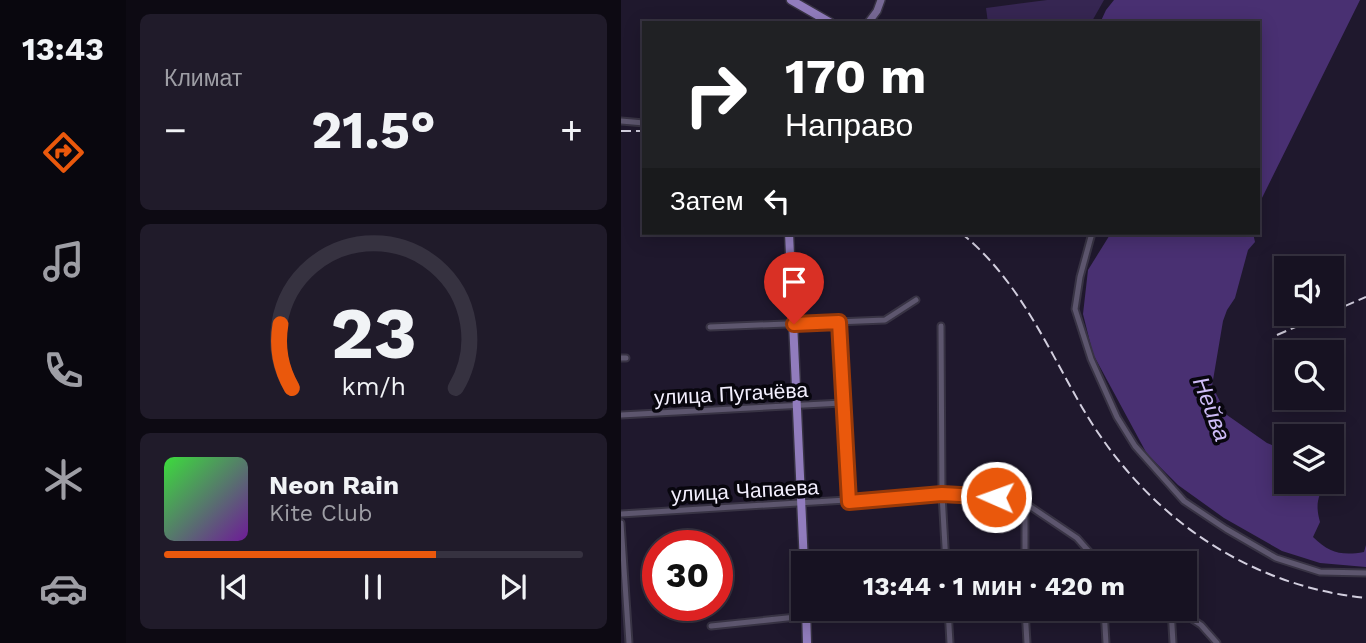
<!DOCTYPE html>
<html lang="ru">
<head>
<meta charset="utf-8">
<style>
  :root { --surface:#171222; --page:#201b2a; --text:#f1f3f6; --muted:#9e9ea5; --line:#363240; --accent:#ea580c }
  body { margin:0; font-family:"Work Sans",sans-serif; background:var(--page); color:var(--text); height:100vh; display:flex; flex-direction:column; font-size:26px; white-space:nowrap }
  * { box-sizing:border-box; margin:0 }
  p { font-size:23px; color:var(--muted) }
  .icon { flex:none; width:38px; height:38px; fill:none; stroke:currentColor; stroke-width:2; stroke-linecap:round; stroke-linejoin:round }
  .map { position:relative; flex:1; overflow:hidden }
  .side { display:flex; flex-direction:column; gap:14px; padding:14px; background:#0d0a13; width:495px }
  .side>* { flex:none }
  .banner { position:absolute; left:21px; top:21px; width:618px; height:214px; border-radius:0px; box-shadow:0 4px 18px #0003,0 0 0 2px var(--line); background:#202124; color:#fff; overflow:hidden }
  .fabs { position:absolute; left:653px; top:256px; display:grid; gap:14px }
  .fabs a { display:grid; place-items:center; width:70px; height:70px; border-radius:0px; background:var(--surface); box-shadow:0 4px 18px #0003,0 0 0 2px var(--line); font-size:35px }
  .speed { position:absolute; left:21px; top:530px; display:flex; gap:14px; font-size:35px; font-weight:700; text-align:center }
  .speed>* { display:grid; place-content:center; width:91px; height:91px; border-radius:50%; background:var(--surface); box-shadow:0 4px 18px #0003,0 0 0 2px var(--line); line-height:1 }
  .speed .limit { border:10px solid #d22; background:#fff; color:#111 }
  .pin { position:absolute; display:grid; place-items:center; width:60px; height:60px; color:#fff; margin:-72px -30px; border-radius:50% 50% 50% 0; rotate:-45deg; box-shadow:0 0 7px #0007 }
  .pin .icon { rotate:45deg }
  .me { position:absolute; width:77px; margin:-38px; rotate:272deg; stroke-linejoin:round; filter:drop-shadow(0 0 5px #0008) }
  .turn { display:flex; align-items:center; gap:24px; height:147px; padding:0 28px; font-size:32px }
  .turn .icon { width:91px; height:91px; stroke-width:2.5 }
  .turn b { display:block; font-size:49px; line-height:60px }
  .then { display:flex; align-items:center; height:66px; padding:0 28px; background:#0003; gap:14px; font-size:26px }
  .big { font-size:52px; font-weight:700; line-height:1.1 }
  .side .card { flex:1; display:flex; flex-direction:column; justify-content:center; gap:10px; min-width:0; padding:0 24px; border-radius:10px; background:var(--page) }
  .side .dial { align-items:center; gap:0 }
  .dial svg { height:182px; overflow:visible; fill:none; stroke:var(--line); stroke-width:7; stroke-linecap:round; text-anchor:middle }
  .dial text { fill:var(--text); stroke:none }
  .song { display:flex; align-items:center; gap:21px }
  .cover { width:84px; height:84px; border-radius:10px; background:linear-gradient(135deg,hsl(120 70% 55%),hsl(280 70% 35%)) }
  .played { height:7px; border-radius:4px; background:linear-gradient(90deg,var(--accent) 65%,var(--line) 65%) }
  .keys { display:flex; justify-content:space-around; direction:ltr }
  .heat { display:flex; justify-content:space-between; align-items:center; font-size:38px; direction:ltr }
  .trip { position:absolute; left:170px; top:551px; width:406px; height:70px; border-radius:0px; background:var(--surface); box-shadow:0 4px 18px #0003,0 0 0 2px var(--line); font-weight:700; line-height:70px; text-align:center }
  main { display:flex; flex:1; min-height:0 }
  .menu { display:flex; flex-direction:column; width:126px; justify-content:space-around; align-items:center; background:#09070e; color:var(--muted) }
  .menu .icon { width:49px; height:49px }
  .menu .on { color:var(--accent) }
  .menu b { font-size:32px; color:var(--text) }
  .map>svg:first-child { display:block }
  .green { fill:#362652 }
  .water { fill:#493072 }
  .lines { fill:none; stroke-linecap:round; stroke-linejoin:round }
  .minor-casing { stroke:#383344; stroke-width:9 }
  .secondary-casing { stroke:#383344; stroke-width:10 }
  .primary-casing { stroke:#383344; stroke-width:11 }
  .minor { stroke:#5d566e; stroke-width:5 }
  .secondary { stroke:#776995; stroke-width:7 }
  .primary { stroke:#917cbd; stroke-width:8 }
  .rail { stroke:#d2cede; stroke-width:2; stroke-dasharray:10 5; stroke-linecap:butt }
  .route-casing { stroke:#983908; stroke-width:18 }
  .route { stroke:#ea580c; stroke-width:12 }
  .labels { text-anchor:middle; stroke-width:7; stroke-linejoin:round; paint-order:stroke }
  .street-label { font-size:21px; fill:#f3effe; stroke:#08060e }
  .water-label { font-size:23px; font-style:italic; fill:#cebcf7; stroke:#08060e }
</style>
</head>
<body>
<main>
<nav class="menu">
<b>13:43</b>
<svg class="icon on" aria-label="directions" viewBox="0 0 24 24"><path d="M12 3l9 9-9 9-9-9zM9 14v-3h6M13 9l2 2-2 2"/></svg>
<svg class="icon" aria-label="music" viewBox="0 0 24 24"><path d="M9 18V5l10-2v13"/><circle cx="6" cy="18" r="3"/><circle cx="16" cy="16" r="3"/></svg>
<svg class="icon" aria-label="phone" viewBox="0 0 24 24"><path d="M5 4h4l2 5-3 2q2 4 5 5l2-3 5 2v4C11 20 4 13 5 4z"/></svg>
<svg class="icon" aria-label="climate" viewBox="0 0 24 24"><path d="M12 3v18M4 7l16 10M4 17L20 7"/></svg>
<svg class="icon" aria-label="car" viewBox="0 0 24 24"><path d="M5 17H2v-5l4-1 3-4h7l3 4 3 1v5h-3M9 17h6M6 11h13"/><circle cx="7" cy="17" r="2"/><circle cx="17" cy="17" r="2"/></svg>
</nav>
<section class="side">
<div class="card"><p>Климат</p>
<div class="heat"><a>−</a><b class="big">21.5°</b><a>+</a></div>
</div>
<div class="card dial"><svg viewBox="0 0 100 80">
<path d="M14 69A42 42 0 1 1 86 69"/>
<path d="M14 69A42 42 0 0 1 9 41" stroke="#ea580c"/>
<text x="50" y="56" font-size="32" font-weight="700">23</text>
<text x="50" y="72" font-size="11">km/h</text>
</svg></div>
<div class="card">
<div class="song"><i class="cover"></i><div><b>Neon Rain</b><p>Kite Club</p></div></div>
<div class="played"></div>
<div class="keys"><svg class="icon" aria-label="previous" viewBox="0 0 24 24"><path d="M18 5L8 12l10 7zM5 5v14"/></svg><svg class="icon" aria-label="pause" viewBox="0 0 24 24"><path d="M8 5v14M16 5v14"/></svg><svg class="icon" aria-label="next" viewBox="0 0 24 24"><path d="M6 5l10 7-10 7zM19 5v14"/></svg></div>
</div>
</section>
<div class="map">
<svg width="745" height="643" viewBox="0 0 745 643">
  <rect width="100%" height="100%" fill="#1f182d"/>
  <path class="green" d="M 426,0 L 483,0 L 470,23 L 367,23 L 365,8 Z"/>
  <path class="water" d="M 493,0 L 739,0 L 637,206 L 637,23 L 479,23 L 485,10 Z
    M 490,233 L 632,233 L 634,242 L 627,250 L 614,298 L 606,310 L 602,321 L 591,386 L 606,415 L 646,443 L 665,451 L 665,481 L 705,481 C 697,497 694,504 699,522 L 692,537 C 708,553 721,556 743,552 L 745,545 L 745,567 L 699,563 L 661,551 L 603,518 L 557,485 L 526,454 L 472,354 L 462,314 L 467,270 Z"/>
  <g class="lines">
    <defs>
      <path id="minor" d="M 0,121 L 23,123
        M 471,233 L 459,277 L 454,309 L 470,359 L 496,417 L 514,446 L 563,501 L 605,529 L 655,558 L 699,572 L 745,573
        M 218,322 L 228,502
        M 320,326 L 321,494 L 325,564
        M 89,327 L 264,320 L 295,300
        M 0,358 L 5,358
        M 0,415 L 221,403
        M 404,503 L 404,564
        M 0,514 L 321,494 L 375,497 L 404,503 L 456,538 L 479,564
        M 0,523 L 8,643
        M 327,609 L 329,643
        M 404,609 L 406,643
        M 483,609 L 485,643
        M 550,609 L 552,643
        M 556,609 L 580,625 L 596,643
        M 90,626 L 185,616 L 377,609"/>
      <path id="secondary" d="M 247,23 L 256,11 L 260,0"/>
      <path id="primary" d="M 170,0 L 210,23
        M 168,233 L 183,564
        M 185,609 L 186,643"/>
    </defs>
    <use href="#minor" class="minor-casing"/>
    <use href="#secondary" class="secondary-casing"/>
    <use href="#primary" class="primary-casing"/>
    <use href="#minor" class="minor"/>
    <use href="#secondary" class="secondary"/>
    <use href="#primary" class="primary"/>
    <path class="rail" d="M 0,131 L 23,131
      M 340,233 C 395,277 424,342 458,402 C 519,510 620,585 745,598
      M 710,312 L 745,297
      M 656,335 L 707,313"/>
  </g>
  <g class="lines">
    <defs>
      <path id="route" d="M 173,324 L 218,322 L 228,502 L 321,494 L 375,497"/>
    </defs>
    <use href="#route" class="route-casing"/>
    <use href="#route" class="route"/>
  </g>
  <g class="labels">
    <g class="street-label">
      <text transform="translate(110 394) rotate(-3)" y="7">улица Пугачёва</text>
      <text transform="translate(124 491) rotate(-3)" y="7">улица Чапаева</text>
    </g>
    <g class="water-label">
      <text transform="translate(591 409) rotate(69)" y="8">Нейва</text>
    </g>
  </g>
</svg>
<div class="fabs">
<a><svg class="icon" aria-label="sound" viewBox="0 0 24 24"><path d="M4 9h4l5-4v14l-5-4H4zM17 9q2 3 0 6"/></svg></a>
<a><svg class="icon" aria-label="search" viewBox="0 0 24 24"><circle cx="10" cy="10" r="6"/><path d="M15 15l6 6"/></svg></a>
<a><svg class="icon" aria-label="layers" viewBox="0 0 24 24"><path d="M12 4l9 5-9 5-9-5zM3 14l9 5 9-5"/></svg></a>
</div>
<div class="speed"><div class="limit">30</div></div>
<div class="pin" style="left:173px;top:324px;background:#d93025"><svg class="icon" aria-label="arrive" viewBox="0 0 24 24"><path d="M6 21V4h12l-3 4 3 4H6"/></svg></div>
<svg class="me" style="left:375px;top:497px" viewBox="-20 -20 40 40"><circle r="17" fill="#ea580c" stroke="#fff" stroke-width="3"/><path d="M0-11L8 9 0 5-8 9z" fill="#fff"/></svg>
<div class="trip">13:44 · 1 мин · 420 m</div>
<div class="banner">
<div class="turn"><svg class="icon" aria-label="right" viewBox="0 0 24 24"><path d="M7 20v-9h11M14 6l5 5-5 5"/></svg><div><b>170 m</b>Направо</div></div>
<div class="then">Затем<svg class="icon" aria-label="left" viewBox="0 0 24 24"><path d="M17 20v-9H6M10 6l-5 5 5 5"/></svg></div>
</div>
</div>
</main>
</body>
</html>
